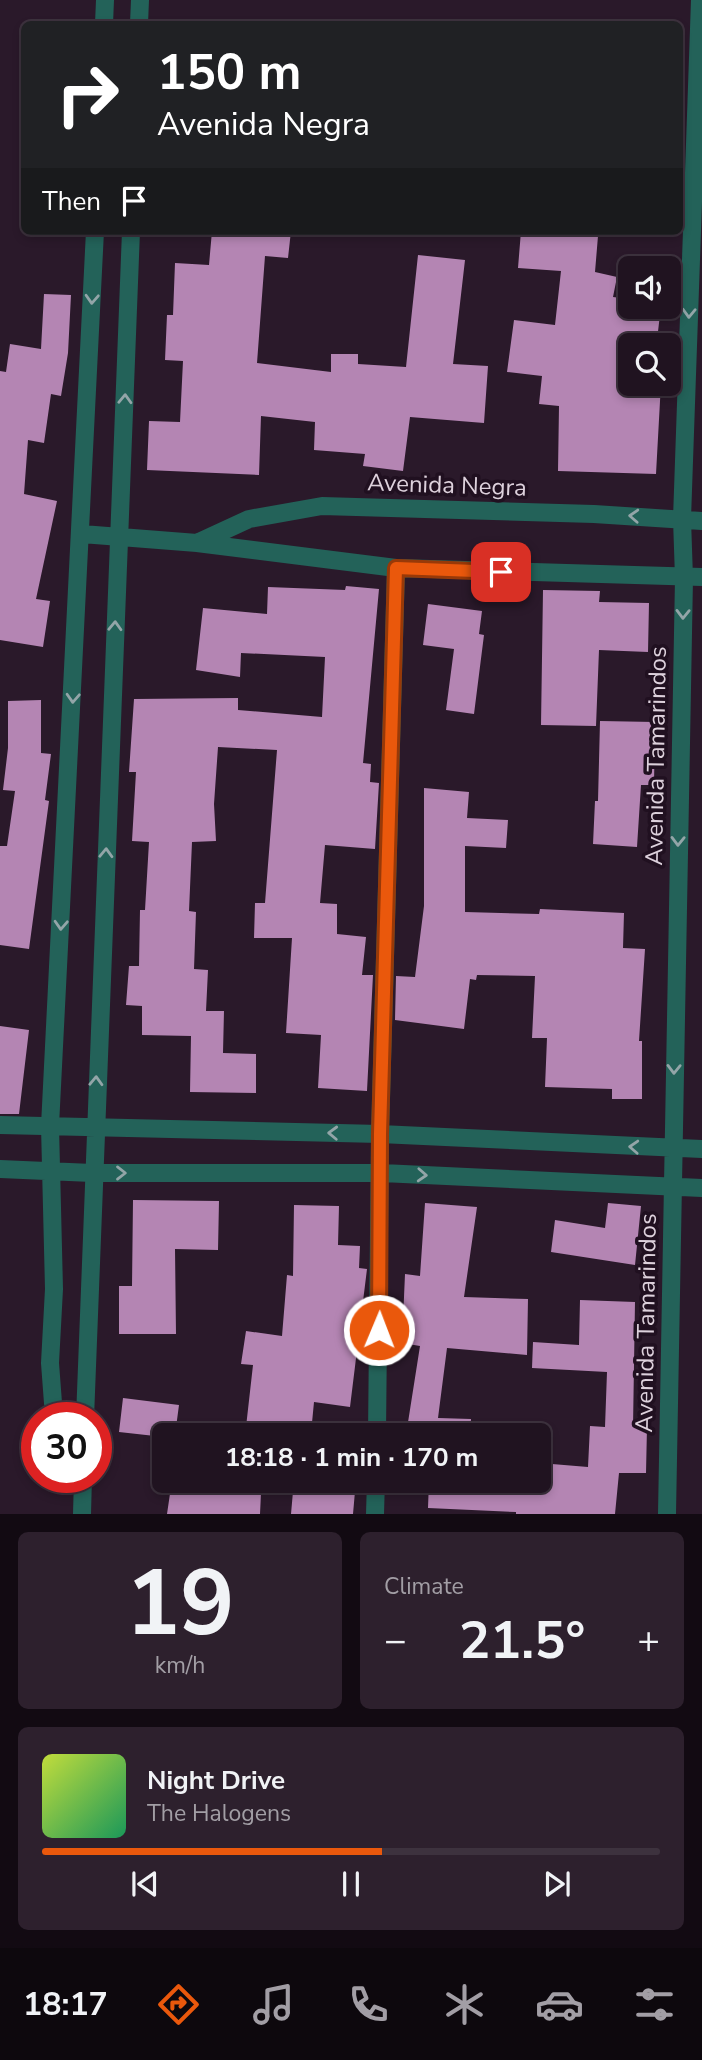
<!DOCTYPE html>
<html lang="en">
<head>
<meta charset="utf-8">
<style>
  :root { --surface:#201320; --page:#2d202d; --text:#f1f3f6; --muted:#a29ea5; --line:#3d323e; --accent:#ea580c }
  body { margin:0; font-family:"Nunito Sans",sans-serif; background:var(--page); color:var(--text); height:100vh; display:flex; flex-direction:column; font-size:26px; white-space:nowrap }
  * { box-sizing:border-box; margin:0 }
  p { font-size:23px; color:var(--muted) }
  .icon { flex:none; width:38px; height:38px; fill:none; stroke:currentColor; stroke-width:2; stroke-linecap:round; stroke-linejoin:round }
  .map { position:relative; height:1514px; overflow:hidden }
  .drawer { display:flex; flex-direction:column; gap:18px; padding:18px; background:#120a12; flex:1 }
  .drawer>* { flex:none }
  .guide { position:absolute; left:21px; top:21px; width:662px; height:214px; border-radius:10px; box-shadow:0 4px 10px #0003,0 0 0 2px var(--line); background:#202124; color:#fff; overflow:hidden }
  .fabs { position:absolute; left:618px; top:256px; display:grid; gap:14px }
  .fabs a { display:grid; place-items:center; width:63px; height:63px; border-radius:10px; background:var(--surface); box-shadow:0 4px 10px #0003,0 0 0 2px var(--line); font-size:35px }
  .speed { position:absolute; left:21px; top:1402px; display:flex; gap:14px; font-size:35px; font-weight:700; text-align:center }
  .speed>* { display:grid; place-content:center; width:91px; height:91px; border-radius:50%; background:var(--surface); box-shadow:0 4px 10px #0003,0 0 0 2px var(--line); line-height:1 }
  .speed .limit { border:10px solid #d22; background:#fff; color:#111 }
  .pin { position:absolute; display:grid; place-items:center; width:60px; height:60px; color:#fff; margin:-30px; border-radius:14px; box-shadow:0 4px 10px #0006 }
  .me { position:absolute; width:77px; margin:-38px; rotate:1deg; stroke-linejoin:round; filter:drop-shadow(0 0 5px #0008) }
  .turn { display:flex; align-items:center; gap:24px; height:147px; padding:0 21px; font-size:32px }
  .turn .icon { width:91px; height:91px; stroke-width:2.5 }
  .turn b { display:block; font-size:49px; line-height:60px }
  .then { display:flex; align-items:center; height:66px; padding:0 21px; background:#0003; gap:14px; font-size:26px }
  .big { font-size:52px; font-weight:700; line-height:1.1 }
  .drawer .tile { flex:1; display:flex; flex-direction:column; justify-content:center; gap:10px; min-width:0; padding:0 24px; border-radius:10px; background:var(--page) }
  .drawer .dial { align-items:center; gap:0 }
  .dial b { font-size:91px; line-height:1 }
  .song { display:flex; align-items:center; gap:21px }
  .cover { width:84px; height:84px; border-radius:10px; background:linear-gradient(135deg,hsl(70 70% 55%),hsl(150 70% 35%)) }
  .played { height:7px; border-radius:4px; background:linear-gradient(90deg,var(--accent) 55%,var(--line) 55%) }
  .keys { display:flex; justify-content:space-around; direction:ltr }
  .heat { display:flex; justify-content:space-between; align-items:center; font-size:38px; direction:ltr }
  .drawer .tiles { flex:1; display:grid; gap:18px; grid-template-columns:1fr 1fr }
  .tile:last-child { grid-column:span 2 }
  .trip { position:absolute; left:152px; top:1423px; width:399px; height:70px; border-radius:10px; background:var(--surface); box-shadow:0 4px 10px #0003,0 0 0 2px var(--line); font-weight:700; line-height:70px; text-align:center }
  .tab-bar { display:flex; height:112px; justify-content:space-around; align-items:center; background:#0d080d; color:var(--muted) }
  .tab-bar .icon { width:49px; height:49px }
  .tab-bar .current { color:var(--accent) }
  .tab-bar b { font-size:32px; color:var(--text) }
  .map>svg:first-child { display:block }
  .building { fill:#b485b3 }
  .lines { fill:none; stroke-linecap:round; stroke-linejoin:round }
  .minor { stroke:#236259; stroke-width:18 }
  .oneway { stroke:#93a5a8 }
  .route-casing { stroke:#983908; stroke-width:18 }
  .route { stroke:#ea580c; stroke-width:12 }
  .labels { text-anchor:middle; stroke-width:7; stroke-linejoin:round; paint-order:stroke }
  .street-label { font-size:24px; fill:#ddd1dc; stroke:#201020 }
</style>
</head>
<body>
<div class="map">
<svg width="702" height="1514" viewBox="0 0 702 1514">
  <rect width="100%" height="100%" fill="#2a192a"/>
  <path class="building" d="M 212,231 L 291,231 L 288,258 L 265,256 L 257,363 L 331,372 L 331,354 L 358,354 L 358,364 L 406,367 L 418,255 L 465,260 L 453,364 L 488,366 L 484,423 L 410,417 L 403,471 L 363,466 L 365,454 L 314,450 L 315,422 L 261,416 L 259,475 L 147,470 L 149,421 L 180,422 L 183,361 L 165,360 L 167,315 L 173,315 L 175,263 L 209,265 Z
    M 521,231 L 598,236 L 595,272 L 617,277 L 613,297 L 630,299 L 630,306 L 661,306 L 657,340 L 663,340 L 663,345 L 630,345 L 630,383 L 661,383 L 656,474 L 558,471 L 559,406 L 539,404 L 542,376 L 507,372 L 514,320 L 555,325 L 561,271 L 518,268 Z
    M 44,294 L 71,295 L 68,353 L 61,396 L 51,394 L 44,443 L 28,440 L 24,494 L 57,501 L 36,599 L 50,601 L 43,647 L 0,640 L 0,371 L 6,372 L 10,344 L 41,349 Z
    M 346,586 L 379,589 L 363,763 L 371,764 L 370,782 L 379,783 L 375,849 L 325,845 L 320,903 L 337,904 L 337,934 L 366,937 L 362,975 L 373,975 L 367,1091 L 318,1088 L 321,1035 L 286,1033 L 292,938 L 254,938 L 255,903 L 265,903 L 277,750 L 218,747 L 214,804 L 216,841 L 192,842 L 189,911 L 196,912 L 194,969 L 208,970 L 206,1011 L 224,1011 L 223,1053 L 256,1054 L 256,1093 L 190,1092 L 191,1036 L 142,1035 L 142,1006 L 126,1005 L 129,966 L 139,966 L 140,910 L 145,910 L 149,842 L 132,841 L 136,772 L 129,772 L 134,699 L 238,698 L 238,710 L 322,717 L 325,657 L 241,653 L 240,677 L 196,670 L 203,608 L 267,614 L 268,587 L 345,590 Z
    M 543,590 L 600,591 L 599,602 L 649,603 L 648,652 L 599,650 L 596,726 L 541,725 Z
    M 428,604 L 482,611 L 479,634 L 484,635 L 474,714 L 446,710 L 454,649 L 423,645 Z
    M 41,700 L 41,753 L 51,754 L 45,800 L 49,801 L 29,949 L 0,945 L 0,846 L 7,846 L 15,791 L 3,790 L 8,748 L 8,701 Z
    M 600,721 L 655,722 L 654,785 L 641,785 L 637,847 L 593,844 L 595,801 L 598,801 Z
    M 424,788 L 469,792 L 467,818 L 508,820 L 506,848 L 465,846 L 465,912 L 539,914 L 540,909 L 624,913 L 623,948 L 645,949 L 639,1041 L 642,1041 L 642,1099 L 612,1099 L 612,1089 L 545,1087 L 547,1038 L 532,1038 L 535,976 L 477,975 L 476,980 L 470,979 L 464,1029 L 395,1020 L 396,976 L 415,977 L 424,906 Z
    M 0,1026 L 29,1030 L 19,1114 L 0,1114 Z
    M 133,1200 L 219,1201 L 218,1250 L 175,1249 L 176,1334 L 119,1334 L 119,1286 L 132,1286 Z
    M 425,1203 L 477,1207 L 464,1297 L 528,1299 L 527,1355 L 447,1348 L 438,1418 L 471,1419 L 470,1435 L 406,1435 L 420,1346 L 402,1343 L 405,1274 L 420,1276 Z
    M 608,1203 L 641,1206 L 635,1265 L 551,1252 L 555,1220 L 605,1228 Z
    M 294,1205 L 339,1206 L 338,1245 L 360,1246 L 359,1268 L 367,1269 L 350,1407 L 314,1402 L 311,1433 L 246,1427 L 253,1365 L 241,1364 L 246,1331 L 282,1336 L 287,1275 L 293,1276 Z
    M 580,1300 L 635,1302 L 633,1427 L 647,1427 L 646,1473 L 619,1473 L 615,1514 L 516,1514 L 516,1512 L 428,1508 L 429,1480 L 539,1480 L 540,1463 L 588,1467 L 590,1426 L 605,1427 L 607,1372 L 532,1368 L 533,1342 L 579,1345 Z
    M 123,1398 L 179,1405 L 175,1435 L 164,1437 L 119,1432 Z
    M 172,1480 L 209,1480 L 208,1489 L 261,1493 L 260,1514 L 167,1514 Z
    M 294,1480 L 356,1480 L 353,1514 L 291,1514 Z"/>
  <g class="lines">
    <path class="minor" d="M 104,24 L 105,0
      M 139,24 L 140,0
      M 82,534 L 197,543 L 396,568 L 702,577
      M 197,543 L 249,519 L 322,506 L 594,514 L 702,521
      M 0,1125 L 380,1134 L 702,1149
      M 0,1169 L 92,1173 L 382,1173 L 702,1188
      M 58,1418 L 53,1403 L 50,1363 L 54,1289 L 50,1126 L 95,231
      M 85,1418 L 131,231
      M 377,1435 L 380,1134 L 396,568
      M 82,1514 L 83,1477
      M 375,1514 L 376,1480
      M 667,1514 L 684,578 L 682,519 L 700,0"/>
  </g>
  <defs><path id="oneway-chevron" d="M-2-3.5L2.5 0L-2 3.5" fill="none" stroke-width="1.6" stroke-linecap="round" stroke-linejoin="round" transform="scale(1.75)"/></defs>
  <g class="oneway">
    <use href="#oneway-chevron" transform="translate(92 299) rotate(93)"/>
    <use href="#oneway-chevron" transform="translate(689 313) rotate(92)"/>
    <use href="#oneway-chevron" transform="translate(125 399) rotate(-88)"/>
    <use href="#oneway-chevron" transform="translate(634 516) rotate(-177)"/>
    <use href="#oneway-chevron" transform="translate(683 614) rotate(91)"/>
    <use href="#oneway-chevron" transform="translate(115 626) rotate(-88)"/>
    <use href="#oneway-chevron" transform="translate(73 698) rotate(93)"/>
    <use href="#oneway-chevron" transform="translate(678 841) rotate(91)"/>
    <use href="#oneway-chevron" transform="translate(106 853) rotate(-88)"/>
    <use href="#oneway-chevron" transform="translate(61 925) rotate(93)"/>
    <use href="#oneway-chevron" transform="translate(674 1069) rotate(91)"/>
    <use href="#oneway-chevron" transform="translate(96 1081) rotate(-88)"/>
    <use href="#oneway-chevron" transform="translate(333 1133) rotate(-178)"/>
    <use href="#oneway-chevron" transform="translate(634 1147) rotate(-177)"/>
    <use href="#oneway-chevron" transform="translate(121 1173)"/>
    <use href="#oneway-chevron" transform="translate(422 1175) rotate(3)"/>
  </g>
  <g class="lines">
    <defs>
      <path id="route" d="M 379,1330 L 380,1134 L 396,568 L 501,572"/>
    </defs>
    <use href="#route" class="route-casing"/>
    <use href="#route" class="route"/>
  </g>
  <g class="labels">
    <g class="street-label">
      <text transform="translate(447 485) rotate(2)" y="8">Avenida Negra</text>
      <text transform="translate(656 756) rotate(-89)" y="8">Avenida Tamarindos</text>
      <text transform="translate(646 1323) rotate(-89)" y="8">Avenida Tamarindos</text>
    </g>
  </g>
</svg>
<div class="fabs">
<a><svg class="icon" aria-label="sound" viewBox="0 0 24 24"><path d="M4 9h4l5-4v14l-5-4H4zM17 9q2 3 0 6"/></svg></a>
<a><svg class="icon" aria-label="search" viewBox="0 0 24 24"><circle cx="10" cy="10" r="6"/><path d="M15 15l6 6"/></svg></a>
</div>
<div class="speed"><div class="limit">30</div></div>
<div class="pin" style="left:501px;top:572px;background:#d93025"><svg class="icon" aria-label="arrive" viewBox="0 0 24 24"><path d="M6 21V4h12l-3 4 3 4H6"/></svg></div>
<svg class="me" style="left:379px;top:1330px" viewBox="-20 -20 40 40"><circle r="17" fill="#ea580c" stroke="#fff" stroke-width="3"/><path d="M0-11L8 9 0 5-8 9z" fill="#fff"/></svg>
<div class="trip">18:18 · 1 min · 170 m</div>
<div class="guide">
<div class="turn"><svg class="icon" aria-label="right" viewBox="0 0 24 24"><path d="M7 20v-9h11M14 6l5 5-5 5"/></svg><div><b>150 m</b>Avenida Negra</div></div>
<div class="then">Then<svg class="icon" aria-label="arrive" viewBox="0 0 24 24"><path d="M6 21V4h12l-3 4 3 4H6"/></svg></div>
</div>
</div>
<section class="drawer">
<div class="tiles">
<div class="tile dial"><b>19</b><p>km/h</p></div>
<div class="tile"><p>Climate</p>
<div class="heat"><a>−</a><b class="big">21.5°</b><a>+</a></div>
</div>
<div class="tile">
<div class="song"><i class="cover"></i><div><b>Night Drive</b><p>The Halogens</p></div></div>
<div class="played"></div>
<div class="keys"><svg class="icon" aria-label="previous" viewBox="0 0 24 24"><path d="M18 5L8 12l10 7zM5 5v14"/></svg><svg class="icon" aria-label="pause" viewBox="0 0 24 24"><path d="M8 5v14M16 5v14"/></svg><svg class="icon" aria-label="next" viewBox="0 0 24 24"><path d="M6 5l10 7-10 7zM19 5v14"/></svg></div>
</div>
</div>
</section>
<nav class="tab-bar">
<b>18:17</b>
<svg class="icon current" aria-label="directions" viewBox="0 0 24 24"><path d="M12 3l9 9-9 9-9-9zM9 14v-3h6M13 9l2 2-2 2"/></svg>
<svg class="icon" aria-label="music" viewBox="0 0 24 24"><path d="M9 18V5l10-2v13"/><circle cx="6" cy="18" r="3"/><circle cx="16" cy="16" r="3"/></svg>
<svg class="icon" aria-label="phone" viewBox="0 0 24 24"><path d="M5 4h4l2 5-3 2q2 4 5 5l2-3 5 2v4C11 20 4 13 5 4z"/></svg>
<svg class="icon" aria-label="climate" viewBox="0 0 24 24"><path d="M12 3v18M4 7l16 10M4 17L20 7"/></svg>
<svg class="icon" aria-label="car" viewBox="0 0 24 24"><path d="M5 17H2v-5l4-1 3-4h7l3 4 3 1v5h-3M9 17h6M6 11h13"/><circle cx="7" cy="17" r="2"/><circle cx="17" cy="17" r="2"/></svg>
<svg class="icon" aria-label="filters" viewBox="0 0 24 24"><path d="M4 7h16M4 17h16"/><circle cx="9" cy="7" r="2"/><circle cx="15" cy="17" r="2"/></svg>
</nav>
</body>
</html>
